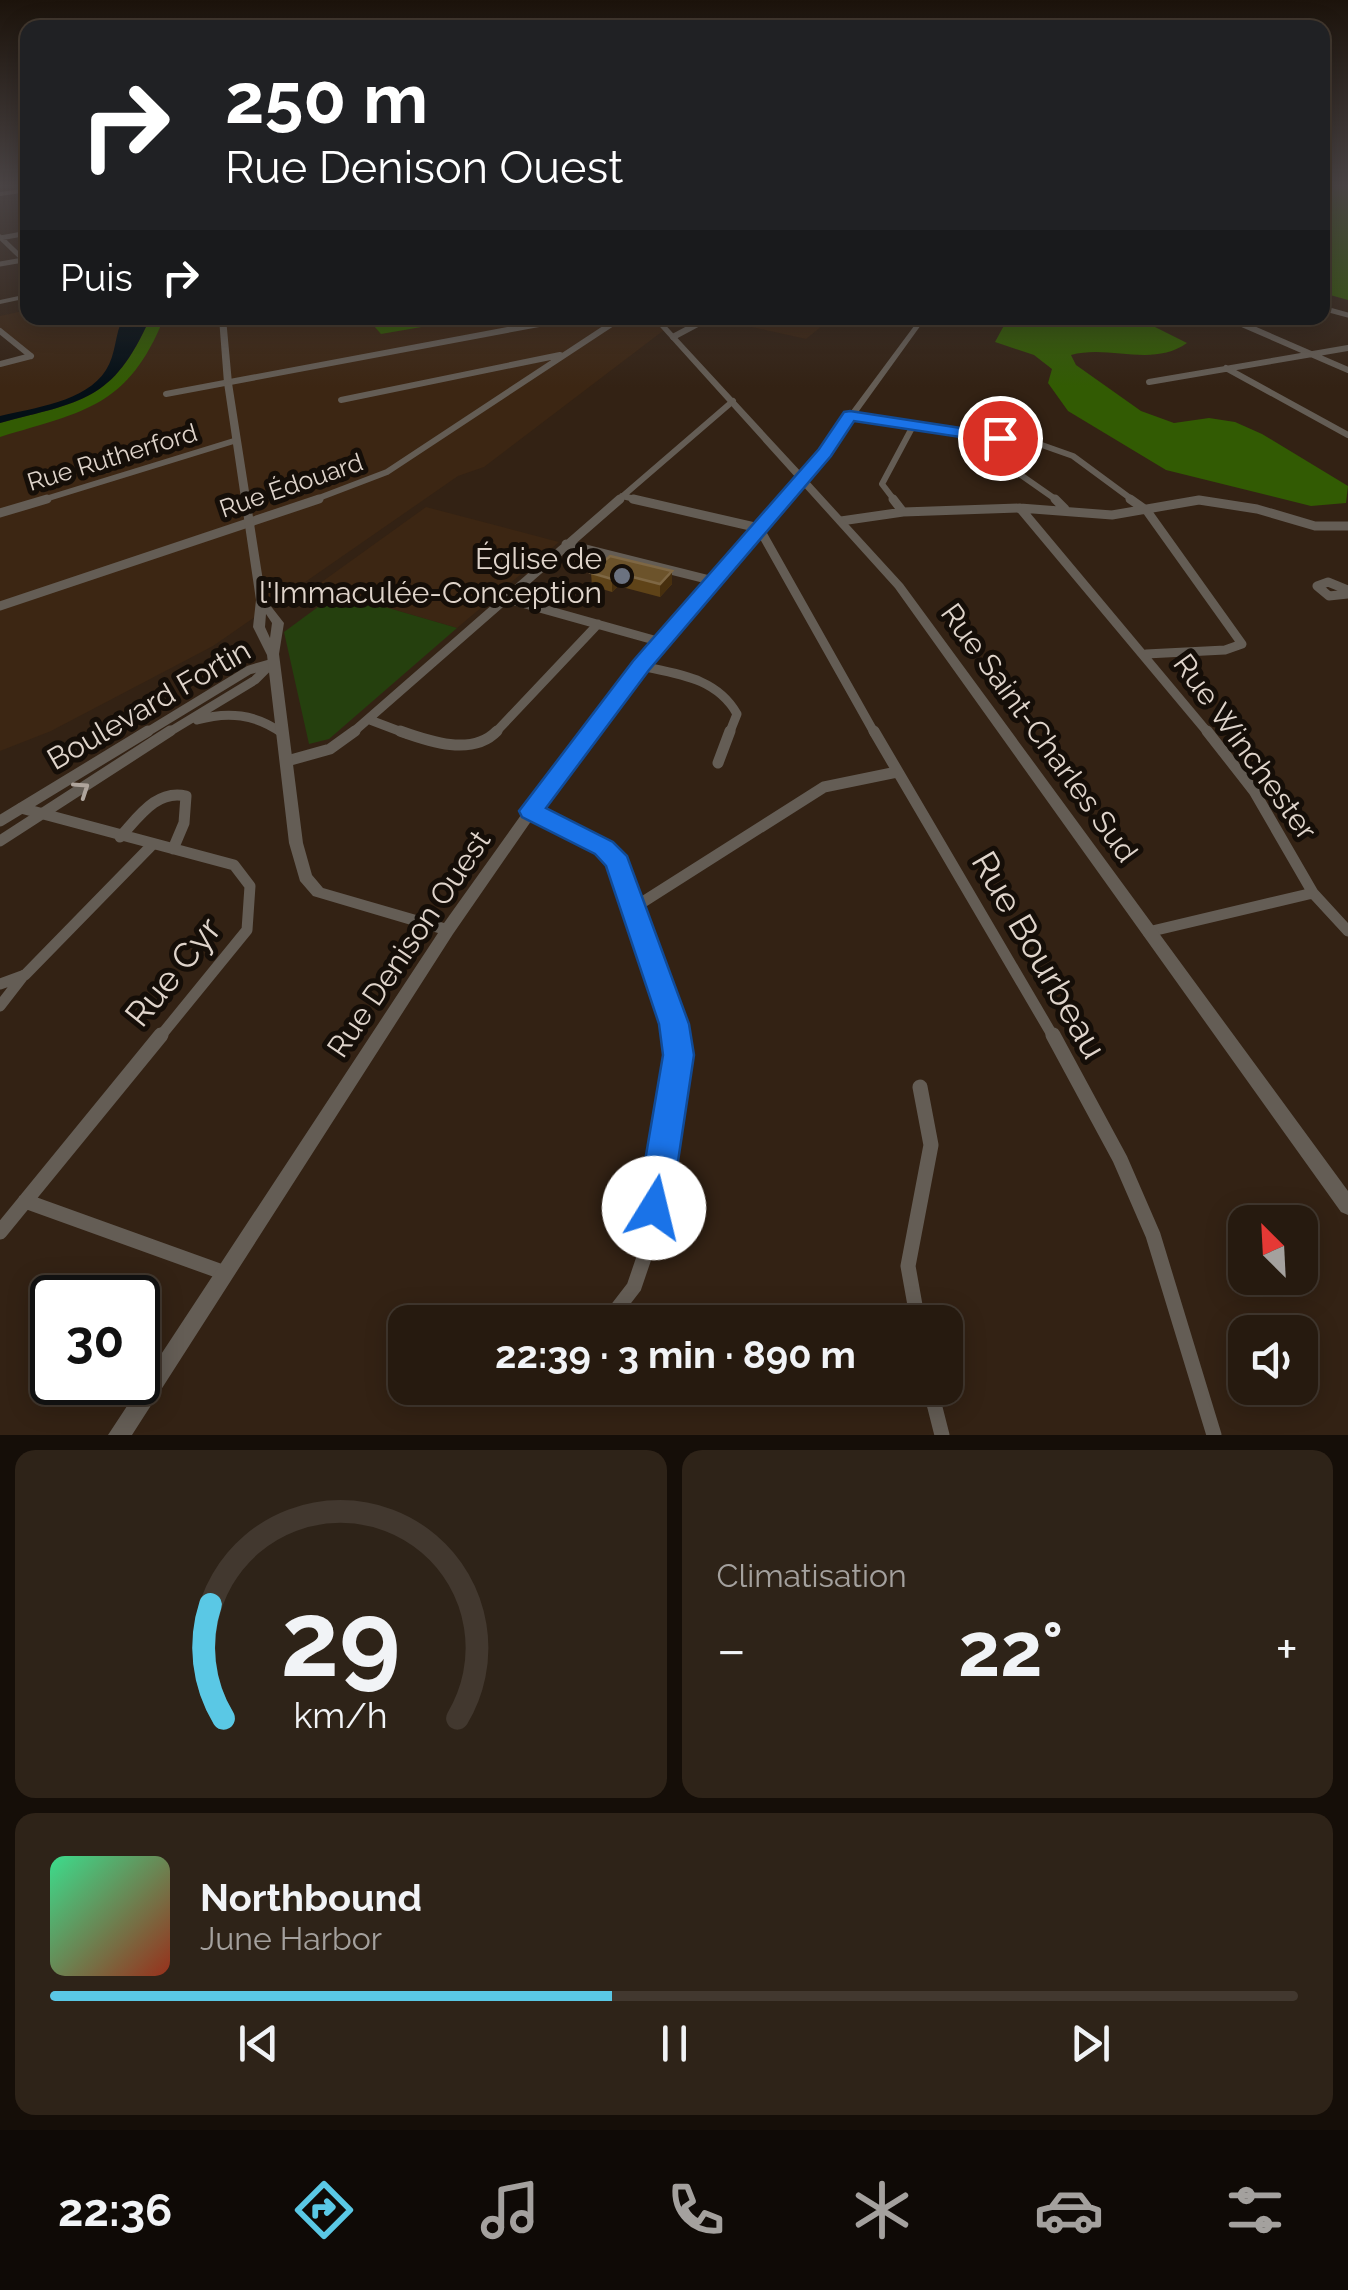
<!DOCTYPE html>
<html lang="fr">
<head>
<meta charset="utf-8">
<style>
  :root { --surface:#261a0f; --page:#2e2318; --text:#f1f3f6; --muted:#a4a19e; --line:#42382f; --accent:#5ac8e5 }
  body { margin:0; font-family:Raleway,sans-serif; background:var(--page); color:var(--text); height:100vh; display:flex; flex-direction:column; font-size:38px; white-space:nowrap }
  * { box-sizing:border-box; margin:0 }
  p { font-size:32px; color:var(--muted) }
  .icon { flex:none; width:55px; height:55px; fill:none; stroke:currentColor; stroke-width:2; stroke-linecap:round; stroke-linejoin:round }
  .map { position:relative; height:1435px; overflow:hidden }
  .side { display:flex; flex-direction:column; gap:15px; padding:15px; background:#150e08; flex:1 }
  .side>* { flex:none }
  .top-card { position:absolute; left:20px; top:20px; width:1310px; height:305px; border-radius:20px; box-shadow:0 5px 25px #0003,0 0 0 2px var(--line); background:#202124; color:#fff; overflow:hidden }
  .needle { width:65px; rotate:336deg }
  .tools { position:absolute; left:1228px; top:1205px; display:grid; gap:20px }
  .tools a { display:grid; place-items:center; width:90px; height:90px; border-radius:20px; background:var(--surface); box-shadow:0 5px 25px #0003,0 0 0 2px var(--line); font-size:50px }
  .speed { position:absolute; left:30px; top:1275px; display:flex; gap:20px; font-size:50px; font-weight:700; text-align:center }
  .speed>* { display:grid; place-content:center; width:130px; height:130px; border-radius:50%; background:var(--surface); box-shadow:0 5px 25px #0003,0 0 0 2px var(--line); line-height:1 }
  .speed .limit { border:5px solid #111; border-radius:15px; background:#fff; color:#111 }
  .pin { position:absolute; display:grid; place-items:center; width:85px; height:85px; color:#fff; margin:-42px; border:5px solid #fff; border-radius:50%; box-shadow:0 2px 10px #0007 }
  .me { position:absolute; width:110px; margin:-55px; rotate:9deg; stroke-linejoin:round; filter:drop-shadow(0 0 8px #0008) }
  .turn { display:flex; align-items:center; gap:35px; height:210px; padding:0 40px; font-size:45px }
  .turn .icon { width:130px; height:130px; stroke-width:2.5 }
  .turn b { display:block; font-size:70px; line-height:85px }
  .then { display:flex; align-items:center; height:95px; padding:0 40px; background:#0003; gap:20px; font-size:38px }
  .big { font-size:75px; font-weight:700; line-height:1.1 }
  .side .widget { flex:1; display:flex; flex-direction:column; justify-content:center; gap:15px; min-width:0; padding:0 35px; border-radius:20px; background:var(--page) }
  .side .dial { align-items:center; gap:0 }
  .dial svg { height:260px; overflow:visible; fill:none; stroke:var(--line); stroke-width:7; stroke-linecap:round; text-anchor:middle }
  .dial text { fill:var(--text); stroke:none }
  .song { display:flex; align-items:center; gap:30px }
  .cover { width:120px; height:120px; border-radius:15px; background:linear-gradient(135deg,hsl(150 70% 55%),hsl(10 70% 35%)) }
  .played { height:10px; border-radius:5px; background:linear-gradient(90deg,var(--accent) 45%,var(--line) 45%) }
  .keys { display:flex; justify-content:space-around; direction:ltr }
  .heat { display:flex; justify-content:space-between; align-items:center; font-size:55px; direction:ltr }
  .side .tiles { flex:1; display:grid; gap:15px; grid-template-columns:1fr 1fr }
  .widget:last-child { grid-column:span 2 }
  .trip { position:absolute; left:388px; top:1305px; width:575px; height:100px; border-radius:20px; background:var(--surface); box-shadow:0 5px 25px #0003,0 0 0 2px var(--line); font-weight:700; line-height:100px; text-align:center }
  .tab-bar { display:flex; height:160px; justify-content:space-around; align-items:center; background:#0f0a06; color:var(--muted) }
  .tab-bar .icon { width:70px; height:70px }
  .tab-bar .current { color:var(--accent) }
  .tab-bar b { font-size:45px; color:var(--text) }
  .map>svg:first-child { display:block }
  .built { fill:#3c2613 }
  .green { fill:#25400e }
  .forest { fill:#325b03 }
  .water { fill:#040f16 }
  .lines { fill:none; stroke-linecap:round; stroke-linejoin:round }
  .minor-far4 { stroke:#645d55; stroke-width:5 }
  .minor-far3 { stroke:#645d55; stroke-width:6 }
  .minor-far2 { stroke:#645d55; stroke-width:9 }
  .minor-far1 { stroke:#645d55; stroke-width:11 }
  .minor { stroke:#645d55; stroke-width:15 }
  .tertiary { fill:#645d55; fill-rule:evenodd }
  .secondary { fill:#867b6e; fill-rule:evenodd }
  .wall { fill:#5f4318 }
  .shaded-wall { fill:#472f0e }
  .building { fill:#6c532b; stroke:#7e6744; stroke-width:2.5 }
  .oneway { stroke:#aea49c }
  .route { fill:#1a73e8; stroke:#114b97; stroke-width:2.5 }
  .worship-dot { fill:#6b7280; stroke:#150e08; stroke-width:4 }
  .labels { text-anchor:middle; stroke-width:10; stroke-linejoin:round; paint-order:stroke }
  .far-street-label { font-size:25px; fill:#dfd4cb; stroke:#150e08 }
  .poi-label { font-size:30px; fill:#dfd4cb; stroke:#150e08; text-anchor:end }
  .street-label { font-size:30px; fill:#dfd4cb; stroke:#150e08 }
  .near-street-label { font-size:35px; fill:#dfd4cb; stroke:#150e08 }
</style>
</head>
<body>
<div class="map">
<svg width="1348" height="1435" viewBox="0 0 1348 1435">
  <rect width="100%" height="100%" fill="#332214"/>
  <path class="built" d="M 27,310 L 28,318 L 680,318 L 484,467 L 458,476 L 213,646 L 51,731 L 0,751 L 0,364 L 30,356 L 0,331 L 0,316 Z
    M 711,318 L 832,318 L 806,339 Z
    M 426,507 L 559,542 L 457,628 L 337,593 L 319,606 L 298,599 Z"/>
  <path class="green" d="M 337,593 L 457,628 L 329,739 L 309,744 L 284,632 Z"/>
  <path class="forest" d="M 1322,187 L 1348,187 L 1348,300 L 1323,293 Z
    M 150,318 L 164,318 C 128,407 85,411 0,437 L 0,423 C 82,401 113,402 150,318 Z
    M 367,318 L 474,318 L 381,334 Z
    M 1008,318 L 1137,318 L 1187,343 C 1152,368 1109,344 1071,355 L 1076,365 L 1141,411 L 1174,423 L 1209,418 L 1235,422 L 1262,434 L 1348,486 L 1346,503 L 1311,506 L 1166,470 L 1068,411 L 1048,383 L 1052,369 L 1034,355 L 995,342 Z"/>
  <path class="water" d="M 123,318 L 150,318 C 113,402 82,401 0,423 L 0,416 C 33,408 86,402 106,370 C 116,355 115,333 123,318 Z"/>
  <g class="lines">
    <path class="minor-far4" d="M 0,237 L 28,264
      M 0,238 L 28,233
      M 0,264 L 23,260
      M 1322,308 L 1348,315
      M 1228,318 L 1241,323
      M 542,323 L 571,318
      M 613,323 L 621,318
      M 698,323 L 708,318"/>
    <path class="minor-far3" d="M 1235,321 L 1348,370
      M 0,331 L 31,356
      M 673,337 L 703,321
      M 0,364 L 31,356
      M 1226,368 L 1348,435
      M 1149,382 L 1348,348
      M 166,394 L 555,321
      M 341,400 L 560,355
      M 850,416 L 1039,444 L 1073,456 L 1134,501
      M 962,434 L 1058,501
      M 622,496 L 644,501
      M 39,501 L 237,440
      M 311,501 L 387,472 L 616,321
      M 617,501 L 733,401
      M 895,501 L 882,484 L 913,426
      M 1193,501 L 1206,501"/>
    <path class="minor-far2" d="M 633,499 L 759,528 L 875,734
      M 893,499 L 903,512
      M 1055,499 L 1065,509
      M 1130,499 L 1147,511 L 1242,644 L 1225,650 L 1146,654
      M 1020,508 L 1209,734
      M 0,513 L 47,499
      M 841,521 L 903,512 L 1020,508 L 1112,515 L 1199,500 L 1257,509 L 1315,526 L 1348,526
      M 566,544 L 714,581
      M 1348,590 L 1328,582 L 1317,586 L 1329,596 L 1348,594
      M 504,598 L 661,642
      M 0,606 L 319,499
      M 641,666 C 678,674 717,678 737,714 L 729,734
      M 197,720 C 228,711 255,714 282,733
      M 370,720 L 407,734
      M 144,734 L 249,670 L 273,663
      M 166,734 L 255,680 L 273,662
      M 351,734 L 620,499
      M 494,734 L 598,624"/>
    <path class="minor-far1" d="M 400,731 C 428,741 472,757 497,731
      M 874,731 L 1054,1038
      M 287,761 L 330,749 L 355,731
      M 718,763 L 730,731
      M 21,808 L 234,865 L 250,886 L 247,930 L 159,1038
      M 531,811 L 604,848 L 618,863 L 676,1038
      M 0,821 L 148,731
      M 120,837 C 138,818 156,789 186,796 L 184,823 L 173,849
      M 0,841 L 170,731
      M 1313,893 L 1348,931
      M 635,907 L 824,787 L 897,772
      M 1148,932 L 1313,893 L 1254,791 L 1207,731
      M 0,984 L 25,975 L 152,845
      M 0,1006 L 24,975"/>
    <path class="minor" d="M 1053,1035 L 1120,1159 L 1153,1235 L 1214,1435
      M 25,1201 L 225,1273
      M 0,1232 L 161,1035
      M 607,1322 L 634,1287 L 648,1246 L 678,1055 L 675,1035
      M 918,1322 L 908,1266 L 931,1145 L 920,1087
      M 930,1388 L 942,1435"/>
    <path class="tertiary" d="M 28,294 L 28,298 L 0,304 L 0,300 Z
      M 219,318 L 226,318 L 232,383 L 266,600 L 284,623 L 279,654 L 303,843 L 312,875 L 323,888 L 444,923 L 526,808 L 637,663 L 797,479 L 652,318 L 659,318 L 802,473 L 822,450 L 920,318 L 926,318 L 828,454 L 807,479 L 903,584 L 1348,1191 L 1348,1215 L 1341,1212 L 895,588 L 802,485 L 645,669 L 536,814 L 453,934 L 132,1435 L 108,1435 L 438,933 L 313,896 L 300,881 L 289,843 L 267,655 L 253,627 L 256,600 L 224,383 ZM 266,614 L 272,623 L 270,638 L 265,627 Z"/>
    <path class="secondary" d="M 28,188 L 28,192 L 0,196 L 0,192 Z"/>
  </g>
  <path class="wall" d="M 610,556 L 672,584 L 660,597 L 618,586 L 612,592 L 592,586 L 591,573 Z"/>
  <path class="shaded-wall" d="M 672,571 L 672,584 L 660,597 L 660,584 Z
    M 617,573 L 618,586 L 612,592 L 612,579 Z"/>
  <path class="building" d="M 610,556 L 672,571 L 660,584 L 617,573 L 612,579 L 591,573 Z"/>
  <defs><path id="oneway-chevron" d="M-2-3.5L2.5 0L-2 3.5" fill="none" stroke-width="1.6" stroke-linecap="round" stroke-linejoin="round" transform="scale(2.5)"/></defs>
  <use class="oneway" href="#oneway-chevron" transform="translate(82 789) rotate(-34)"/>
  <linearGradient id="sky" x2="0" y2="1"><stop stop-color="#1c130b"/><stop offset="0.48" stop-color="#4a4445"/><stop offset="1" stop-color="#4a4445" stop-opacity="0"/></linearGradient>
  <rect width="1348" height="387" fill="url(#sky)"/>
  <path class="route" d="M 850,411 L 1000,434 L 1008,438 L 1000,443 L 854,421 L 831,456 L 649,670 L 546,808 L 613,842 L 627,856 L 689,1024 L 694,1055 L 671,1208 L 666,1219 L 654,1224 L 642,1219 L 637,1208 L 663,1055 L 659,1024 L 606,866 L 595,854 L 522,817 L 519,811 L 633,661 L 819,449 L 844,412 Z"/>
  <circle class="worship-dot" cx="622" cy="576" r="10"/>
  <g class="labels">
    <g class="far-street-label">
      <text transform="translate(112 457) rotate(-17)" y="9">Rue Rutherford</text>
      <text transform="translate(291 485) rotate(-19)" y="9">Rue Édouard</text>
    </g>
    <g class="poi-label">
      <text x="602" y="569">Église de<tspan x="602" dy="34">l'Immaculée-Conception</tspan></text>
    </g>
    <g class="street-label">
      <text transform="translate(149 705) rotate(-30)" y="10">Boulevard Fortin</text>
      <text transform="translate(1039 733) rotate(54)" y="10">Rue Saint-Charles Sud</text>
      <text transform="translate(1245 747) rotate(54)" y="10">Rue Winchester</text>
      <text transform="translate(409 944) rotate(-56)" y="10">Rue Denison Ouest</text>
    </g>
    <g class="near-street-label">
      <text transform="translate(1039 955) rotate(60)" y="12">Rue Bourbeau</text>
      <text transform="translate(173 972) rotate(-51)" y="12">Rue Cyr</text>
    </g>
  </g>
</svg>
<div class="tools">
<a><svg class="needle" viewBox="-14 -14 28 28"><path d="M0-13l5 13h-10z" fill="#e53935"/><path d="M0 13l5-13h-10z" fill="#a4a19e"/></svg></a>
<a><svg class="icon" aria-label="sound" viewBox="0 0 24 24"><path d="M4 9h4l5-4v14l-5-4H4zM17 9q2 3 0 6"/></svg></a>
</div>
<div class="speed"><div class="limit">30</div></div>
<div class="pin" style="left:1000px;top:438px;background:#d93025"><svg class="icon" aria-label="arrive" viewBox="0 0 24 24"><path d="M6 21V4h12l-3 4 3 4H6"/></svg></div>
<svg class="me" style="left:654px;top:1208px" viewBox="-20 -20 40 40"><circle r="19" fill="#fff"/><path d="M0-13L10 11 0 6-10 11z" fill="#1a73e8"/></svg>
<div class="trip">22:39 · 3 min · 890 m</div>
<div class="top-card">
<div class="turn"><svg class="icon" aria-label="right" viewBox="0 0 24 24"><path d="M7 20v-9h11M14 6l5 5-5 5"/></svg><div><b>250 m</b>Rue Denison Ouest</div></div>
<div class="then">Puis<svg class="icon" aria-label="right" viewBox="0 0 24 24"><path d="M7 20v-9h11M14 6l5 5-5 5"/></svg></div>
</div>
</div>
<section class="side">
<div class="tiles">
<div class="widget dial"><svg viewBox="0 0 100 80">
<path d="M14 69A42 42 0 1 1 86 69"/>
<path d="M14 69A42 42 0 0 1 10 34" stroke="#5ac8e5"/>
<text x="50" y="56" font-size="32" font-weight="700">29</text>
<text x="50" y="72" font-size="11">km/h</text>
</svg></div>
<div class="widget"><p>Climatisation</p>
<div class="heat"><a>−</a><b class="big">22°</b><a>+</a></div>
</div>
<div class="widget">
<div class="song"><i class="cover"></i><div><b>Northbound</b><p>June Harbor</p></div></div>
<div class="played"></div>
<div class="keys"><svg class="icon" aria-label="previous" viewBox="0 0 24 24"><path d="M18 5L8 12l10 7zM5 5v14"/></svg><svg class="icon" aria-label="pause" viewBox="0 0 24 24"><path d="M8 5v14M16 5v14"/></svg><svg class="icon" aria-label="next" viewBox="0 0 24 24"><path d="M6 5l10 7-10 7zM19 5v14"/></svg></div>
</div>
</div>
</section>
<nav class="tab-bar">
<b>22:36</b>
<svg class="icon current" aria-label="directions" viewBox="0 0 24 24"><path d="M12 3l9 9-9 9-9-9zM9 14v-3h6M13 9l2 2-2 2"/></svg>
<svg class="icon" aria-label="music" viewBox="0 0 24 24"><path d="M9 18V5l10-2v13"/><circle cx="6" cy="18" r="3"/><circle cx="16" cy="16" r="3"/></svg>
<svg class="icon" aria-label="phone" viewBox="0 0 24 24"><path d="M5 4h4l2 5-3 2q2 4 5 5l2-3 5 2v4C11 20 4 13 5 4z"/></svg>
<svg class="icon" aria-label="climate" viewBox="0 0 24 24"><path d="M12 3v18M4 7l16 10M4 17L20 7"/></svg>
<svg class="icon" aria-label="car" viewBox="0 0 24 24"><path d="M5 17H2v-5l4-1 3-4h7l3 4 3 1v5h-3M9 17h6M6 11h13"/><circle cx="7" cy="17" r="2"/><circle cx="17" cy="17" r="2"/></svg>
<svg class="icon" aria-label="filters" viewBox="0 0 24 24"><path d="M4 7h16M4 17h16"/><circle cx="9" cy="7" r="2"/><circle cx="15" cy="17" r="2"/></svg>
</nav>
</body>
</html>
